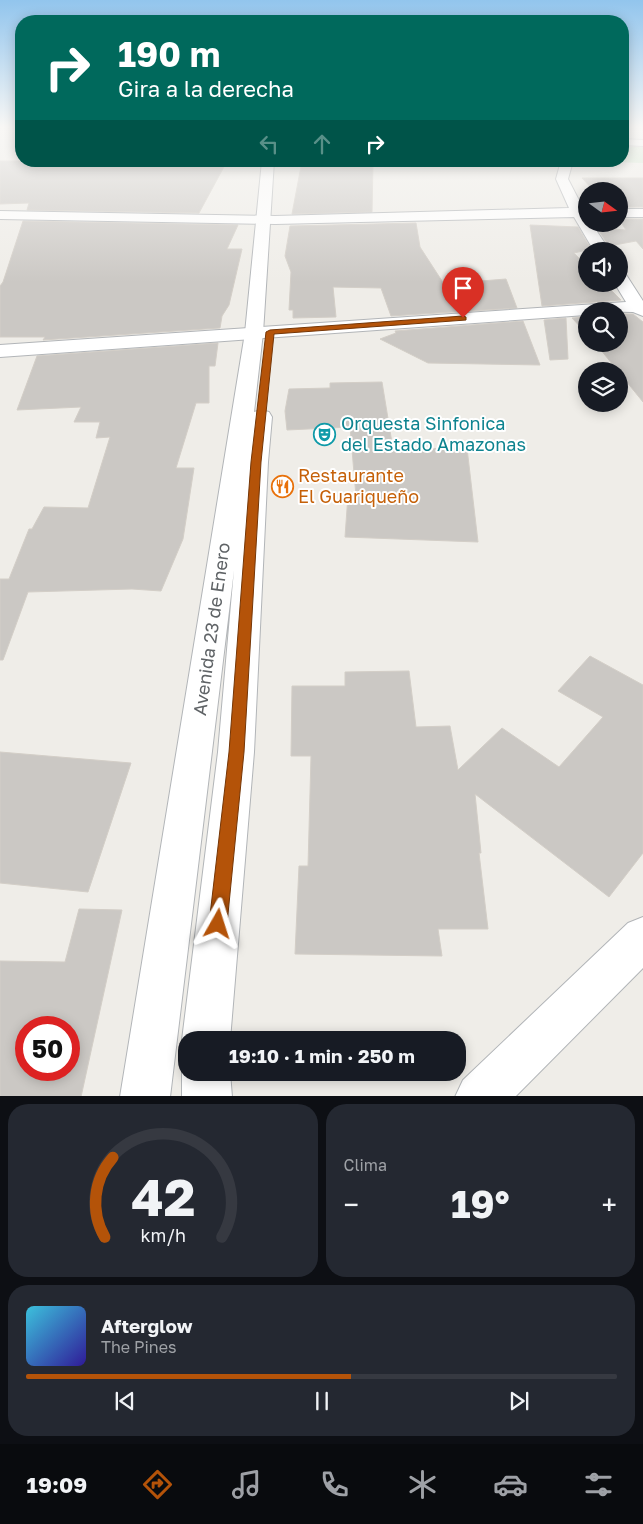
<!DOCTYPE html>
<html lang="es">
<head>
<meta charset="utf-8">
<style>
  :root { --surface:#171b24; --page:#242831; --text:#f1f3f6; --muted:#9ea1a6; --line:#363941; --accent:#b45309 }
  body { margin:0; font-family:"Golos Text",sans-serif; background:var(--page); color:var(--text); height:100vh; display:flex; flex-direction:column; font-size:19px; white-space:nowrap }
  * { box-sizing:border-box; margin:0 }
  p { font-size:16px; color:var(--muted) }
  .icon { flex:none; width:28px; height:28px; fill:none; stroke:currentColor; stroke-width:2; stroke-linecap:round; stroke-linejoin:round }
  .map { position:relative; height:1096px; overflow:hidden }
  .panel { display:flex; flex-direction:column; gap:8px; padding:8px; background:#0d0f14; flex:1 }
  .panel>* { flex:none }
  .top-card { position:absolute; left:15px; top:15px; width:614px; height:152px; border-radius:20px; box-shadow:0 2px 12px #0003; background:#00695c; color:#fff; overflow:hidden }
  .needle { width:32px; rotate:105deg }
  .controls { position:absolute; left:578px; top:182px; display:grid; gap:10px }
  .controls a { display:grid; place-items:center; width:50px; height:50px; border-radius:50%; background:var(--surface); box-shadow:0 2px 12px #0003; font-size:25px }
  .speed { position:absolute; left:15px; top:1016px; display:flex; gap:10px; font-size:25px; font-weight:700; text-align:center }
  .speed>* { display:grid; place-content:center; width:65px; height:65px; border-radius:50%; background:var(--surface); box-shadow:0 2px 12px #0003; line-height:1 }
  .speed .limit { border:8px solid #d22; background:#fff; color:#111 }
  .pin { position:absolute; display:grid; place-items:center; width:42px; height:42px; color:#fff; margin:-51px -21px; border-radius:50% 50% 50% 0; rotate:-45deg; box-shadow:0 0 5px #0007 }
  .pin .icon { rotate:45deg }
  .me { position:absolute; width:55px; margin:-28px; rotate:6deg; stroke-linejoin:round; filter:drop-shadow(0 0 4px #0008) }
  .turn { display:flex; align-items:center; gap:18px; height:105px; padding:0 20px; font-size:22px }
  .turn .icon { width:65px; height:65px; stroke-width:2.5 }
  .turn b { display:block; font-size:35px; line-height:42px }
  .lanes { display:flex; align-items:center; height:48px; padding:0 20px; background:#0003; justify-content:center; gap:25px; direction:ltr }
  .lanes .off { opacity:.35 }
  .big { font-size:38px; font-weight:700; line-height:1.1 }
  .panel .card { flex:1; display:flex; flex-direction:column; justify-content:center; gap:8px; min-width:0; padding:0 18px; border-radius:20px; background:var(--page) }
  .panel .dial { align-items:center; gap:0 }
  .dial svg { height:130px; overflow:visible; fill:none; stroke:var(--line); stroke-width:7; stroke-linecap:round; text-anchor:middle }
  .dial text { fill:var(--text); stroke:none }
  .song { display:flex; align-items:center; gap:15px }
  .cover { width:60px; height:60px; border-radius:8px; background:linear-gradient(135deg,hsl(190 70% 55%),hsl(250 70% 35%)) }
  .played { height:5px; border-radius:2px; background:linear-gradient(90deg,var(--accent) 55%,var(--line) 55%) }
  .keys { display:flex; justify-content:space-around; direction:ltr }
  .heat { display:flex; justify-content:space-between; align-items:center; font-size:28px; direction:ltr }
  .panel .tiles { flex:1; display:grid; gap:8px; grid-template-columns:1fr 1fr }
  .card:last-child { grid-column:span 2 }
  .trip { position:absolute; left:178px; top:1031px; width:288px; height:50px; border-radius:20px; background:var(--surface); box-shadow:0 2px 12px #0003; font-weight:700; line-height:50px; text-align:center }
  .menu { display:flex; height:80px; justify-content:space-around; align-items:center; background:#090b0e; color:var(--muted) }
  .menu .icon { width:35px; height:35px }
  .menu .on { color:var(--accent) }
  .menu b { font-size:22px; color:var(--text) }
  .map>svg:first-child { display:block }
  .green { fill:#cae3c8 }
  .building { fill:#cbc8c4; stroke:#d3cec7; fill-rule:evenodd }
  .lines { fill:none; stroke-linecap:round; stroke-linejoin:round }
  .street-casing { stroke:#b2b5b8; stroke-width:2 }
  .secondary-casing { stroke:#b2b5b8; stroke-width:2 }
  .street { fill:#fff; fill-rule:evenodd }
  .secondary { fill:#fff; fill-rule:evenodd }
  .route { fill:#b45309; stroke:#753606 }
  .labels { text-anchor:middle; stroke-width:4; stroke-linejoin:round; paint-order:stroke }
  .culture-label { font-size:18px; fill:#0d838f; stroke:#fff; text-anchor:start }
  .food-label { font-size:18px; fill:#c56008; stroke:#fff; text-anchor:start }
  .street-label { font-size:18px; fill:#5f6366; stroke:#fff }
</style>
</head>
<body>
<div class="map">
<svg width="643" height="1097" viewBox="0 0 643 1097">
  <rect width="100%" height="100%" fill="#efede8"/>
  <path class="green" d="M 623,147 L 643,147 L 643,163 L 589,161 L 622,161 Z"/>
  <path class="building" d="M 0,161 L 130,161 L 129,164 L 226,163 L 199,213 L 27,210 L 29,203 L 0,204 Z
    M 302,161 L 373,163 L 372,212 L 292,214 Z
    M 582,178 L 643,178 L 643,207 L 619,207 L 619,191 L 594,191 Z
    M 619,219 L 643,219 L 643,249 L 636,241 L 609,246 L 597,228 L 626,230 Z
    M 23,221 L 238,225 L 227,249 L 242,249 L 229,305 L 222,316 L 220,328 L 43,340 L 45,337 L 0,337 L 0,286 L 3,282 Z
    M 416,223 L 420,247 L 444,284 L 506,279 L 517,308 L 391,316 L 381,288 L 333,287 L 336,317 L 293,318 L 293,310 L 289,310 L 291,272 L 285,256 L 290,226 Z
    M 530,225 L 578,227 L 591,249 L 574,253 L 586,265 L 586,284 L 605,284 L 621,300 L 542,306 Z
    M 619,314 L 633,314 L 643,322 L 643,402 L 596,344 L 619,344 Z
    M 586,317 L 586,333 L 572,318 Z
    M 566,318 L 568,359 L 550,360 L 544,320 Z
    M 523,321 L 540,365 L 428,363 L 380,339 L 396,333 L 395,331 Z
    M 218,343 L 215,366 L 209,366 L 209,403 L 196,403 L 176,468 L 194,468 L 183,539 L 161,591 L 132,589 L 28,592 L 3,660 L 0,660 L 0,579 L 9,579 L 29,529 L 32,529 L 44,507 L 88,508 L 110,437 L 96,438 L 100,422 L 74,422 L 81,407 L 17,410 L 37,356 Z
    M 382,382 L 393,449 L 467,448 L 478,542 L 345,537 L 348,495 L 356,496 L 350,427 L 287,430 L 285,411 L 289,389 L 330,388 L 330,383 Z
    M 590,656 L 643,685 L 643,853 L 609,897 L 475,794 L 481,853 L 479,853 L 488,929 L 438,929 L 442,956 L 295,954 L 299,866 L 308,866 L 311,756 L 291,756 L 292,686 L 345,686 L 345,672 L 409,671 L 416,727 L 450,726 L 458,770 L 502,728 L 559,767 L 603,717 L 558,691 Z
    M 0,752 L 131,763 L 88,892 L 0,883 Z
    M 79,909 L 122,910 L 81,1097 L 0,1097 L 0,961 L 65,962 ZM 26,1028 L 69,1028 L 69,1070 L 26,1070 Z"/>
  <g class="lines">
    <defs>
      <path id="street" d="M 622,139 L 643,140 L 643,146 L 622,145 Z
        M 561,161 L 573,161 L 568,179 L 583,208 L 586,208 L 586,224 L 592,224 L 610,251 L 594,251 L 574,217 L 275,224 L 0,219 L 0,211 L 275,216 L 569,208 L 556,179 Z
        M 619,209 L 643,209 L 643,217 L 619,217 Z
        M 619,272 L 625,273 L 643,301 L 643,316 L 633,312 L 586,311 L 586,315 L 0,357 L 0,345 L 626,302 L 615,284 L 619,284 Z
        M 643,917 L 643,968 L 515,1097 L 455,1097 L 463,1080 L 628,923 Z"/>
      <path id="secondary" d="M 262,161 L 274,161 L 263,333 L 254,412 L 261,410 L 269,412 L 272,417 L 268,462 L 254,752 L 230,1040 L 186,1040 L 186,1049 L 182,1040 L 218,752 L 234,570 L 170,1097 L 120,1097 L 245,333 Z
        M 186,1061 L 186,1072 L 230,1072 L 232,1097 L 182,1097 L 182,1072 Z"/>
    </defs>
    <use href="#street" class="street-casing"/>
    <use href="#secondary" class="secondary-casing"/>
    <use href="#street" class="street"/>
    <use href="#secondary" class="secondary"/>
  </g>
  <linearGradient id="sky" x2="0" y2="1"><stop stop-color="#92c5ed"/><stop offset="0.45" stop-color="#f8f7f5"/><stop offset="1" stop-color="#f8f7f5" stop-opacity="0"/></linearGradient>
  <rect width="643" height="282" fill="url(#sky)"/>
  <path class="route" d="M 463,316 L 466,317 L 466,320 L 274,334 L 261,462 L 244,752 L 227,924 L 224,930 L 218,932 L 212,930 L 209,924 L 229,752 L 251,462 L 266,332 L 270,330 Z"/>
  <defs>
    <symbol id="theatre-ring" viewBox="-11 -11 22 22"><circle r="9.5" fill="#fff" stroke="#0f9aa8" stroke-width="1.5"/><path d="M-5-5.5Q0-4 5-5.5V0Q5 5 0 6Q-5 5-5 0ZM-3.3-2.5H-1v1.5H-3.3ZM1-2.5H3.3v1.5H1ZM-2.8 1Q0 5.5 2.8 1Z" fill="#0f9aa8"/></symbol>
    <symbol id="restaurant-ring" viewBox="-11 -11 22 22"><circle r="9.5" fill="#fff" stroke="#e8710a" stroke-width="1.5"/><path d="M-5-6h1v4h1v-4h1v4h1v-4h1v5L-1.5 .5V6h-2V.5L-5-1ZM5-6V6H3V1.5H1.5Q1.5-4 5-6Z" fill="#e8710a"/></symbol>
  </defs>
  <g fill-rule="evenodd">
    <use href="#theatre-ring" x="312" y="422" width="25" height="25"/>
    <use href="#restaurant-ring" x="270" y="474" width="25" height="25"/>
  </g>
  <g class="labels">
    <g class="culture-label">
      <text x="341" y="430">Orquesta Sinfonica<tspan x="341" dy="21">del Estado Amazonas</tspan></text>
    </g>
    <g class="food-label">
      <text x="298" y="482">Restaurante<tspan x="298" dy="21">El Guariqueño</tspan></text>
    </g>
    <g class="street-label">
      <text transform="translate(212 629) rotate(-82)" y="6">Avenida 23 de Enero</text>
    </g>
  </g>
</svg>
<div class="controls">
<a><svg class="needle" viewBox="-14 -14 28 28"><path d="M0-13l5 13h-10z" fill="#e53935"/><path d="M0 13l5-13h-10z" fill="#9ea1a6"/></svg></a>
<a><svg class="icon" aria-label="sound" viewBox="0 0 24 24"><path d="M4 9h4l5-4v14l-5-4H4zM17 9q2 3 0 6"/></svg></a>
<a><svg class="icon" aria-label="search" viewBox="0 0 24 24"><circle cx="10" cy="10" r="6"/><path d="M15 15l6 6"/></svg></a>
<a><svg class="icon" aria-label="layers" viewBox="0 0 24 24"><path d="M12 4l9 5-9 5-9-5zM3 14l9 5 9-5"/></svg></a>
</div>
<div class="speed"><div class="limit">50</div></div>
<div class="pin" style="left:463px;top:318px;background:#d93025"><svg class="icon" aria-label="arrive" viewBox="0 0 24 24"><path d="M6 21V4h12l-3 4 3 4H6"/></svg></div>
<svg class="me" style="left:218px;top:924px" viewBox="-20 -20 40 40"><path d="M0-17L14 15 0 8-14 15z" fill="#b45309" stroke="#fff" stroke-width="4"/></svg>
<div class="trip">19:10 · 1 min · 250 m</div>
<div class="top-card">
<div class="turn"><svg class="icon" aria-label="right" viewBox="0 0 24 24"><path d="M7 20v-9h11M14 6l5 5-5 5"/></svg><div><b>190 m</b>Gira a la derecha</div></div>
<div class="lanes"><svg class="icon off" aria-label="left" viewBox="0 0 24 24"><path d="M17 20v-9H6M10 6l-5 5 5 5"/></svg><svg class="icon off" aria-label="ahead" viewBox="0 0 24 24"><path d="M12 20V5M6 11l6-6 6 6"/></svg><svg class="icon" aria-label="right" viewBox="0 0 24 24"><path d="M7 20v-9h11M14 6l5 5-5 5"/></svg></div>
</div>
</div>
<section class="panel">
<div class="tiles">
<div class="card dial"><svg viewBox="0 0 100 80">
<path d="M14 69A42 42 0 1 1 86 69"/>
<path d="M14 69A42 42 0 0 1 19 20" stroke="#b45309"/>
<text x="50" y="56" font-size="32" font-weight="700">42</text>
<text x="50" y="72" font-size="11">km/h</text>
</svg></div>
<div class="card"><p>Clima</p>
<div class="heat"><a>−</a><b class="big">19°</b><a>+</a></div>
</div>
<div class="card">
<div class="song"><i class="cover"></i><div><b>Afterglow</b><p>The Pines</p></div></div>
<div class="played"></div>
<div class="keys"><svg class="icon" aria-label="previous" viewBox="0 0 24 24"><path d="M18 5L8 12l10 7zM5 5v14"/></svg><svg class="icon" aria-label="pause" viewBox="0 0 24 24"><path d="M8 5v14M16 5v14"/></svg><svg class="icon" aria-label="next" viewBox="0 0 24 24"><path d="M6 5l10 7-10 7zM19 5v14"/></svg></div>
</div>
</div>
</section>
<nav class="menu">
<b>19:09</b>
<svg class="icon on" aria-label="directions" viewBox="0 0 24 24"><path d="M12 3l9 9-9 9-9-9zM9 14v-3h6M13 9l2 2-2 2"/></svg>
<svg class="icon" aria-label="music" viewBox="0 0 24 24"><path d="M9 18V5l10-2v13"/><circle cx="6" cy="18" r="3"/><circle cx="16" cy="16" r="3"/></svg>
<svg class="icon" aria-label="phone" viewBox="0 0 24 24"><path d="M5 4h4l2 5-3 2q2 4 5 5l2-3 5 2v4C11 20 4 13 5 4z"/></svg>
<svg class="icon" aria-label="climate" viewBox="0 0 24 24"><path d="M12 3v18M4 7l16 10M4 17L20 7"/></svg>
<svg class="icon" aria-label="car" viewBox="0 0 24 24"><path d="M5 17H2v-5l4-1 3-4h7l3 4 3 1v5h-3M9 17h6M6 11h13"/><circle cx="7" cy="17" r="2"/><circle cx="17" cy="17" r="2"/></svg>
<svg class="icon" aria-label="filters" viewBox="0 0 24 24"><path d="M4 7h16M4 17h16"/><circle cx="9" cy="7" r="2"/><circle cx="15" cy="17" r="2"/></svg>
</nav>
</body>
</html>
